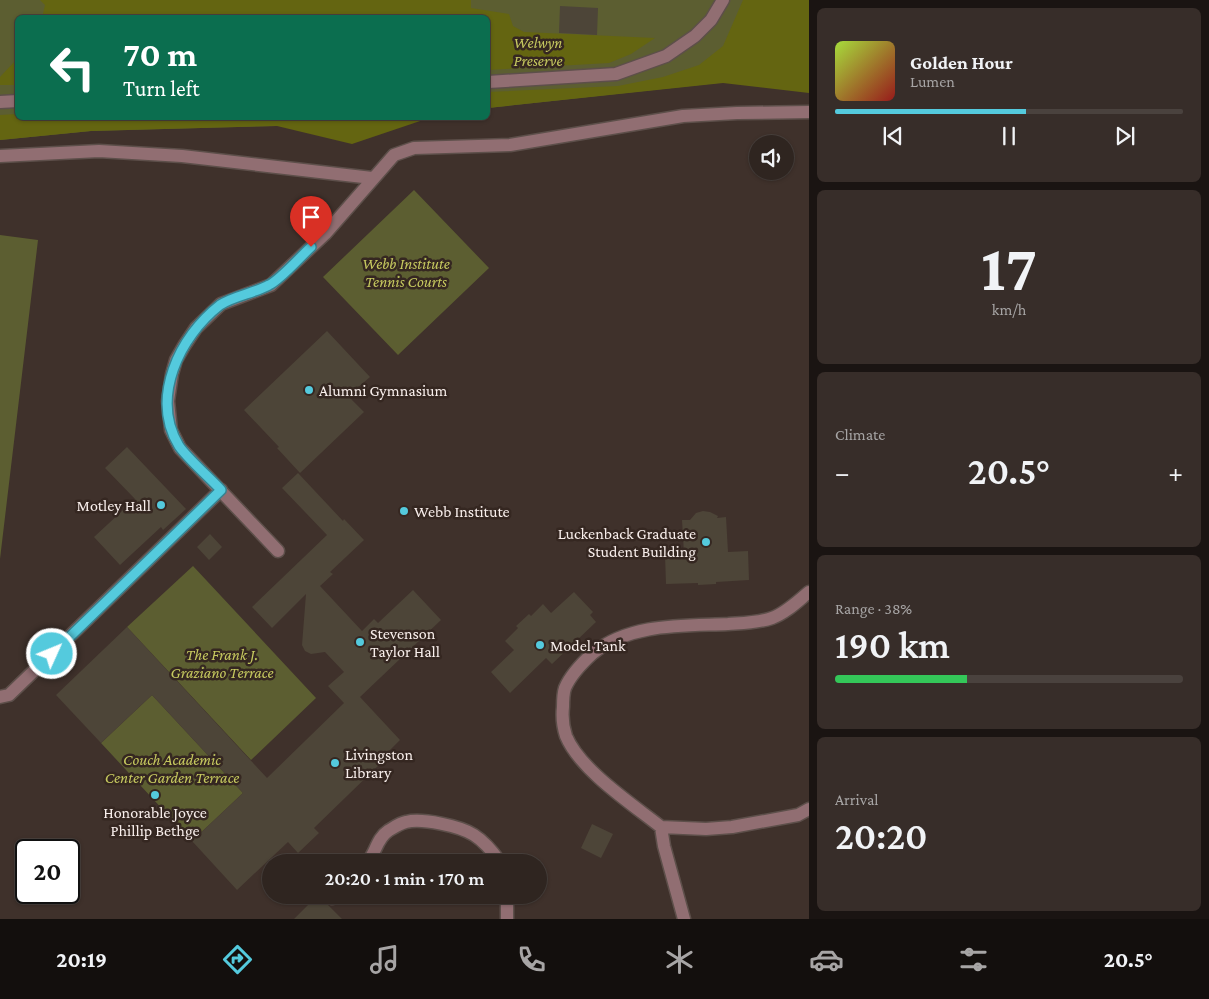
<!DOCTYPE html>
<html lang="en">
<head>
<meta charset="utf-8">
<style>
  :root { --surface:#2f2520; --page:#372d29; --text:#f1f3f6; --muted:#a7a5a5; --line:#4a423e; --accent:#54cadd }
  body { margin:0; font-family:"Crimson Pro",serif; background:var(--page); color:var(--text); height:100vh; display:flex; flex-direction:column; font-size:19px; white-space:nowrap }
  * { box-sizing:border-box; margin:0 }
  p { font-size:16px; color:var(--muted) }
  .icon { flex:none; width:28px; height:28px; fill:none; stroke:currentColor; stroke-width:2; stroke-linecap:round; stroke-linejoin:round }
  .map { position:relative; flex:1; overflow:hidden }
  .drawer { display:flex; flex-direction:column; gap:8px; padding:8px; background:#1a1412; width:400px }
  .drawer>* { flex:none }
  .hud { position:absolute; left:15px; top:15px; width:475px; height:105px; border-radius:8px; box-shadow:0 1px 4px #0004,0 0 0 1px var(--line); background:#0b6e4f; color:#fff; overflow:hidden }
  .tools { position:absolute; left:749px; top:135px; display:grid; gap:10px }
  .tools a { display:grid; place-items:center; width:45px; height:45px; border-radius:50%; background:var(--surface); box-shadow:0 1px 4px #0004,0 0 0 1px var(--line); font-size:25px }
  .speed { position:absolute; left:15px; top:839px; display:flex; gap:10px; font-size:25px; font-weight:700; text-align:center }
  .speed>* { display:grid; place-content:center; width:65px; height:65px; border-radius:50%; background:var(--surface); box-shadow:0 1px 4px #0004,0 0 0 1px var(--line); line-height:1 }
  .speed .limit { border:2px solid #111; border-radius:8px; background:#fff; color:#111 }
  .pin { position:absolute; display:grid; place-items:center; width:42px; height:42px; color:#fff; margin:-51px -21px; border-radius:50% 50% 50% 0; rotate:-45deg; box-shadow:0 0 5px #0007 }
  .pin .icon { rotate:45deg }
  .me { position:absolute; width:55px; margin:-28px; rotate:46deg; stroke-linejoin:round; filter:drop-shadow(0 0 4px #0008) }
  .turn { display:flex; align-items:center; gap:18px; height:105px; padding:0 25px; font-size:22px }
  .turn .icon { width:65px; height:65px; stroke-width:2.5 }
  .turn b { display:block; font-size:35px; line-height:42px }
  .big { font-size:38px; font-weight:600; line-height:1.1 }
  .drawer .widget { flex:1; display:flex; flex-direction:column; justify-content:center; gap:8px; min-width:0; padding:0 18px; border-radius:8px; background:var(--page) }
  .drawer .dial { align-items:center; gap:0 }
  .dial b { font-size:65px; line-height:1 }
  .song { display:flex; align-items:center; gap:15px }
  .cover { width:60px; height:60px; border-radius:8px; background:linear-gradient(135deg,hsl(80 70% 55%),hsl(0 70% 35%)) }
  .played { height:5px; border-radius:2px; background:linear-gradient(90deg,var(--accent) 55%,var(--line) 55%) }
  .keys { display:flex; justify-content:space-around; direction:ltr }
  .heat { display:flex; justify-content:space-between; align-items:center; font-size:28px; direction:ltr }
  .charge { height:8px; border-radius:4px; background:linear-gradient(90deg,#34c759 38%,var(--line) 0) }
  .trip { position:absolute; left:262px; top:854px; width:285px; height:50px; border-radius:25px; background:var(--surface); box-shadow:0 1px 4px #0004,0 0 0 1px var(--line); font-weight:600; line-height:50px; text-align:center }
  .menu { display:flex; height:80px; justify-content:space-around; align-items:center; background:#130f0d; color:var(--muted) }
  .menu .icon { width:35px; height:35px }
  .menu .on { color:var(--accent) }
  .menu b { font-size:22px; color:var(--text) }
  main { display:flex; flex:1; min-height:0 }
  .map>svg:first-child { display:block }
  .green { fill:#5c5e31 }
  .forest { fill:#646511 }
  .building { fill:#4d4538 }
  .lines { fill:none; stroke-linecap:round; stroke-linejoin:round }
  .minor-casing { stroke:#5d4f4a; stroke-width:15 }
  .minor { stroke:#916e72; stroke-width:12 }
  .route-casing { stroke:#378390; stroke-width:12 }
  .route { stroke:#54cadd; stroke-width:9 }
  .poi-dot { fill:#54cadd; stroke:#352721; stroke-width:2 }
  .labels { text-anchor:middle; stroke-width:5; stroke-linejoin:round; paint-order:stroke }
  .park-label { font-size:16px; font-style:italic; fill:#c6c95f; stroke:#352721 }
  .poi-label { font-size:16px; fill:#f9efec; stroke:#352721; text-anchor:start }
</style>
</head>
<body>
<main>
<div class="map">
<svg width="809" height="919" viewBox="0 0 809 919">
  <rect width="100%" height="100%" fill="#3f312b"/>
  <path class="green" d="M 0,0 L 809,0 L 809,73 L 488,108 L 488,18 L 18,18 L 18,118 L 277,126 L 91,131 L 0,140 Z
    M 414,190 L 489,268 L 398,355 L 323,277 Z
    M 0,235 L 38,240 L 0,559 Z
    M 193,566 L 316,698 L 251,760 L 127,627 Z
    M 152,695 L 243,793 L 192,841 L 101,743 Z"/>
  <path class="forest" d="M 40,0 L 471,0 L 471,8 L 509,14 L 513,26 L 524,32 L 655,38 L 631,54 L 609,63 L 488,70 L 488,18 L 42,18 L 45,5 Z
    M 743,0 L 809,0 L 809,93 L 723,83 L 488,108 L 488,92 L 618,86 L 663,77 L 699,65 L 723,46 Z
    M 17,59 L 17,85 L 0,85 L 0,77 Z
    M 17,114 L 18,118 L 429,118 L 352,144 L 277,126 L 91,131 L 0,140 L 0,115 Z"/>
  <path class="building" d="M 560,6 L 598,8 L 597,35 L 559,33 Z
    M 327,331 L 370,377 L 348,396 L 364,412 L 300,473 L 277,448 L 279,447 L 244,410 Z
    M 127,447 L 186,509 L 163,530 L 161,527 L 120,565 L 94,537 L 135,499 L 105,468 Z
    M 298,473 L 343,521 L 344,519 L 364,540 L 330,572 L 333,574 L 320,586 L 362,631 L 374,619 L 378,623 L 413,590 L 441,620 L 360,697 L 400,740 L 382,758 L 383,759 L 380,762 L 381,763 L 314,828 L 319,833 L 298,853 L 288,842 L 237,890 L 192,841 L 243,793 L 152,695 L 101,743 L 56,695 L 127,627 L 267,778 L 344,703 L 328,686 L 344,672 L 325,652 L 311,654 L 305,651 L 302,645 L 306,594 L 272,628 L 252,607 L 327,535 L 282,488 Z
    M 703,511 L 710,512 L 718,516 L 717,518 L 726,517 L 728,552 L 748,551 L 749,580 L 716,582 L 716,584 L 698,585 L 698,583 L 666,584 L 665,555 L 684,554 L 682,520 L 690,520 L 696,513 Z
    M 210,534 L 222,547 L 209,560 L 197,547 Z
    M 574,592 L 593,612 L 590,615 L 596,622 L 552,664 L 546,658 L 510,693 L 491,672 L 514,650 L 505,641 L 518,628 L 516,626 L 529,614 L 531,616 L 543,604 L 551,613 Z
    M 592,824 L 613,834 L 601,858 L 581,848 Z
    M 318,895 L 342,919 L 294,919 Z"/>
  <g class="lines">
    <defs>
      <path id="minor" d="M 488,82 L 616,74 L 666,56 L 695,36 L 711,20 L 723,0
        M 0,102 L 18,101
        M 0,156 L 99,151 L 182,156 L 372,178
        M 278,551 L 180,448 L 171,430 L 168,401 L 172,374 L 176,360 L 184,346 L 196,328 L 221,304 L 271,285 L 325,234 L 394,155 L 414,148 L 510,145 L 683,116 L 737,113 L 809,112
        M 0,697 L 9,695 L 221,490
        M 661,827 L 706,829 L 732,827 L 798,815 L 809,809
        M 367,862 C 376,854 376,839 388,831 C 393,828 400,823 406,822 C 422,818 460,826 474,835 C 485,842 493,852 500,862
        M 507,895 L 507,919
        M 332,898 L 336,895
        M 684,919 L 664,846 L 661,827 C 632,804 580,770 566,736 C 563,727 562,716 563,707 C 563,700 563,694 565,688 C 571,674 582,663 593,653 C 631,623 682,626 728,624 C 743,623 758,623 772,618 C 786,613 798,601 809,592"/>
    </defs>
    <use href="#minor" class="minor-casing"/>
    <use href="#minor" class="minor"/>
  </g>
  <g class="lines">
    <defs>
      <path id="route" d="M 52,654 L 221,490 C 210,478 187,458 179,446 C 150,398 179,337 220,305 C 233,296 255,293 269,285 C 280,280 301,256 311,247"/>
    </defs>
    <use href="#route" class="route-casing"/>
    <use href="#route" class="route"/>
  </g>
  <g class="poi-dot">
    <circle cx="309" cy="390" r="5"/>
    <circle cx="161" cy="505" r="5"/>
    <circle cx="404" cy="511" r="5"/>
    <circle cx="706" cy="542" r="5"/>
    <circle cx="360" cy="642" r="5"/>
    <circle cx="540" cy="645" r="5"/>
    <circle cx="335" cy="763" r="5"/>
    <circle cx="155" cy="795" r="5"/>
  </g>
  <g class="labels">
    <g class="park-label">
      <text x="538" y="48">Welwyn<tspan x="538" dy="18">Preserve</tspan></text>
      <text x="406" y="269">Webb Institute<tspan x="406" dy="18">Tennis Courts</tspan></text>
      <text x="222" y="660">The Frank J.<tspan x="222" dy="18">Graziano Terrace</tspan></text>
      <text x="172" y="765">Couch Academic<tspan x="172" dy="18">Center Garden Terrace</tspan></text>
    </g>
    <g class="poi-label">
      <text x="319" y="396">Alumni Gymnasium</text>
      <text x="151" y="511" text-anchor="end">Motley Hall</text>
      <text x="414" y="517">Webb Institute</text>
      <text x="696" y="539" text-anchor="end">Luckenback Graduate<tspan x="696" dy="18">Student Building</tspan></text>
      <text x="370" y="639">Stevenson<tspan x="370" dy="18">Taylor Hall</tspan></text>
      <text x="550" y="651">Model Tank</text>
      <text x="345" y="760">Livingston<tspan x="345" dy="18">Library</tspan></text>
      <text x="155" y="818" text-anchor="middle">Honorable Joyce<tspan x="155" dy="18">Phillip Bethge</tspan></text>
    </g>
  </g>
</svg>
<div class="tools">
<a><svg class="icon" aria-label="sound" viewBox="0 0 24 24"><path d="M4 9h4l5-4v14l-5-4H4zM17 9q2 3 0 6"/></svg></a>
</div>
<div class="speed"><div class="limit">20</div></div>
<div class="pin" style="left:311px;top:247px;background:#d93025"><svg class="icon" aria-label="arrive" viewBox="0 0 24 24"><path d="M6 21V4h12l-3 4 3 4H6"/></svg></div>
<svg class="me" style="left:52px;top:654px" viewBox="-20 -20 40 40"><circle r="17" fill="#54cadd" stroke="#fff" stroke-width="3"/><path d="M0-11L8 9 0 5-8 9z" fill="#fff"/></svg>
<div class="trip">20:20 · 1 min · 170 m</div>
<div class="hud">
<div class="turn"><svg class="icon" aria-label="left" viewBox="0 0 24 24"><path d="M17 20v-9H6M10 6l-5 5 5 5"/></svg><div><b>70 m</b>Turn left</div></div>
</div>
</div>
<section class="drawer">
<div class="widget">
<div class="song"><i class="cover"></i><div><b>Golden Hour</b><p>Lumen</p></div></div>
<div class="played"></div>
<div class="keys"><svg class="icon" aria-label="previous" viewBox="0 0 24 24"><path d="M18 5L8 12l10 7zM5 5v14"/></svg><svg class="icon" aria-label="pause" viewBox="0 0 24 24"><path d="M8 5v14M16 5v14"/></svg><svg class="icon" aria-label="next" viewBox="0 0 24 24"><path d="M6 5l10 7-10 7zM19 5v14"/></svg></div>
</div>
<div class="widget dial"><b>17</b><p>km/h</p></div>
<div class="widget"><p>Climate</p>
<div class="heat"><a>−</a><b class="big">20.5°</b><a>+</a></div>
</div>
<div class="widget"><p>Range · 38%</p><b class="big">190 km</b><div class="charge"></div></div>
<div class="widget"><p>Arrival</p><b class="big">20:20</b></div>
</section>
</main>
<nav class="menu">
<b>20:19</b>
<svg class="icon on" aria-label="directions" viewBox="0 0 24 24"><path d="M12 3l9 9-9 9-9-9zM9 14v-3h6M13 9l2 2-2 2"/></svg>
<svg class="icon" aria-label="music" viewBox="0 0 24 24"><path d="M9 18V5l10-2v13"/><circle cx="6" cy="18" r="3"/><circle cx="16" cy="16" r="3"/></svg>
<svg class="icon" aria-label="phone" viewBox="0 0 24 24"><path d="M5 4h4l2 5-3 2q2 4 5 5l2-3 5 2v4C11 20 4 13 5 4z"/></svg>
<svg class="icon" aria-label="climate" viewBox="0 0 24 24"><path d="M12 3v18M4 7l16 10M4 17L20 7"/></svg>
<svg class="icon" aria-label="car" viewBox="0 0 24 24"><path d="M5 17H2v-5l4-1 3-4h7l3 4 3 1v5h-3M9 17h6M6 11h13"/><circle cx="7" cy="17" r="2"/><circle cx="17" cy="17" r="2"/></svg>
<svg class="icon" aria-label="filters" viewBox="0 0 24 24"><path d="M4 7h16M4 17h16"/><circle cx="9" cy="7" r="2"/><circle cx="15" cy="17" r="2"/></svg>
<b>20.5°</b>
</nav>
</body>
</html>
